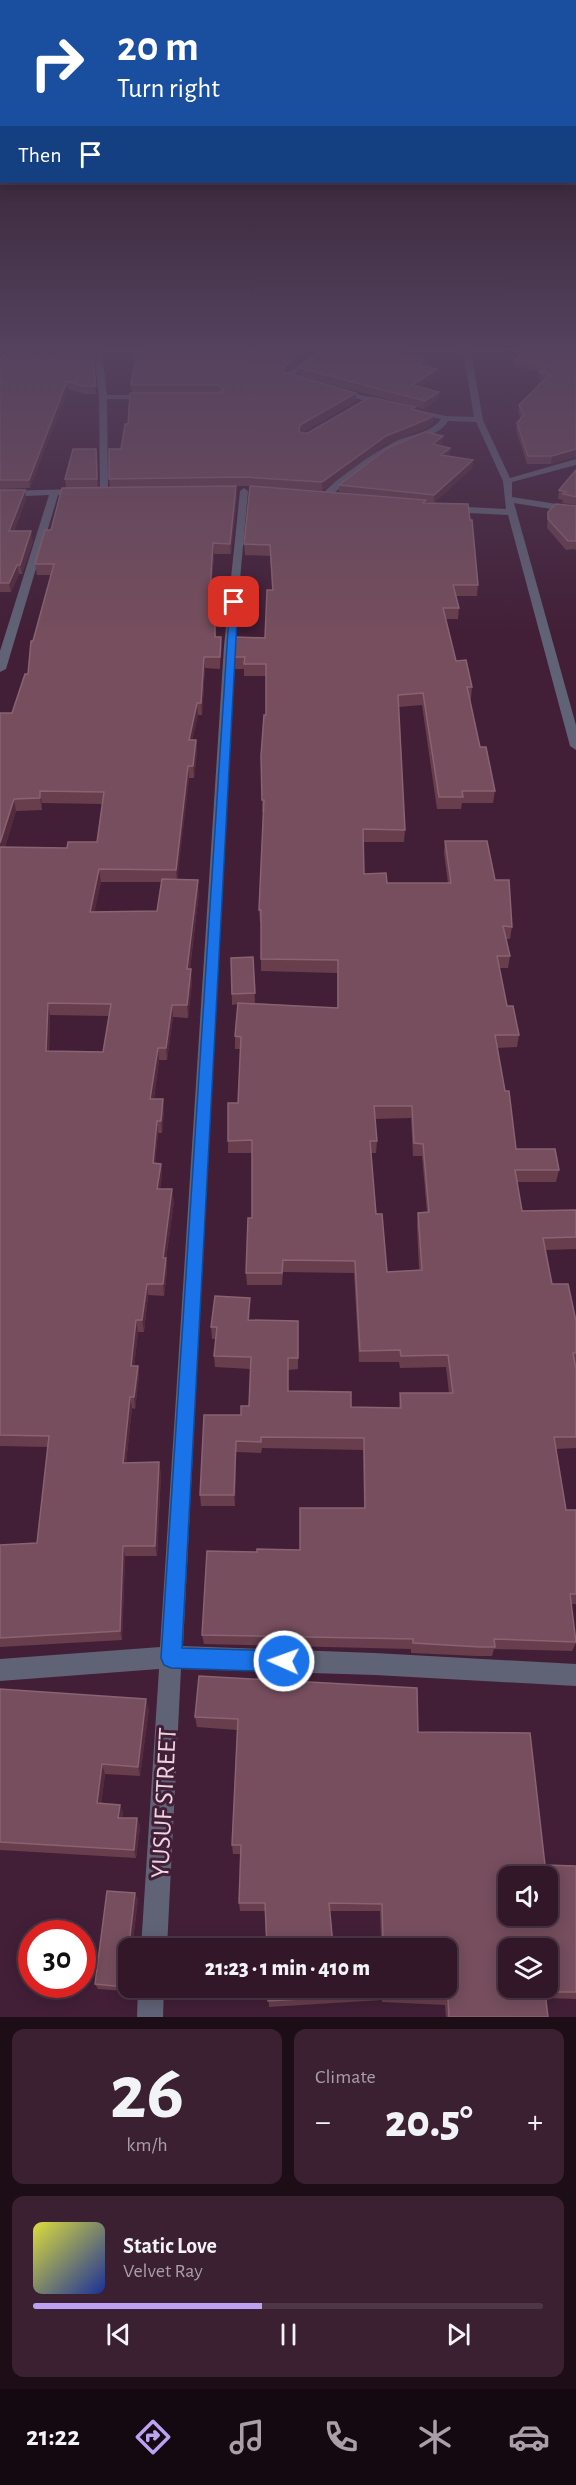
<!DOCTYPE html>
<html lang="en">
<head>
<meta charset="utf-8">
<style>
  :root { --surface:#321729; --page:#3a2031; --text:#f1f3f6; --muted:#a89fa8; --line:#4d3646; --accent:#bca0f2 }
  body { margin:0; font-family:"Alegreya Sans",sans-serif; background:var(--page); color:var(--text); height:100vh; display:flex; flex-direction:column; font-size:22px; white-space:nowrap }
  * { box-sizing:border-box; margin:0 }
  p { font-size:20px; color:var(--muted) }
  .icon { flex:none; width:33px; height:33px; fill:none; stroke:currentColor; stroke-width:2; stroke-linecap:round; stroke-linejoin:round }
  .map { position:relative; height:2017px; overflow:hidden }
  .drawer { display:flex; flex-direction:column; gap:12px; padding:12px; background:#1c0d17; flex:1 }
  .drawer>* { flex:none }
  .banner { position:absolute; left:0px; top:0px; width:576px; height:183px; box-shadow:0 3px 15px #0003,0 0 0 2px var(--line); background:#1a4fa0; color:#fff; overflow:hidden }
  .buttons { position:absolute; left:498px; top:1866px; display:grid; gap:12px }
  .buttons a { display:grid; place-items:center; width:60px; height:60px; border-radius:12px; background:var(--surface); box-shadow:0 3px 15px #0003,0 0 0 2px var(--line); font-size:30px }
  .speed { position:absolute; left:18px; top:1920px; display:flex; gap:12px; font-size:30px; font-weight:700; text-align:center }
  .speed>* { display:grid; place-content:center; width:78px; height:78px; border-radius:50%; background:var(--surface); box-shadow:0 3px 15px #0003,0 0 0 2px var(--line); line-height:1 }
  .speed .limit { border:9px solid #d22; background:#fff; color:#111 }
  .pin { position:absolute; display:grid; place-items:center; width:51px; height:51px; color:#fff; margin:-26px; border-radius:12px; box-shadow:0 3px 9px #0006 }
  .me { position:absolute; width:66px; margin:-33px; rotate:272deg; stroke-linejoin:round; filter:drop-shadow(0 0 4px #0008) }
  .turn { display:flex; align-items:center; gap:21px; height:126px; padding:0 18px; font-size:27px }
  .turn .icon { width:78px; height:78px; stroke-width:2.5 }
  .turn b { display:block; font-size:42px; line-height:51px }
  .then { display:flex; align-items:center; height:57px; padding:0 18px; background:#0003; gap:12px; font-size:22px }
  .big { font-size:45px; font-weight:800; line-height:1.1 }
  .drawer .widget { flex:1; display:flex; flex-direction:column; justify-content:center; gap:9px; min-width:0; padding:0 21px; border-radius:12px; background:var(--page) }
  .drawer .dial { align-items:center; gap:0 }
  .dial b { font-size:78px; line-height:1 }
  .song { display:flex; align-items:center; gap:18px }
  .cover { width:72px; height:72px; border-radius:9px; background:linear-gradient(135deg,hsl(60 70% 55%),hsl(230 70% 35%)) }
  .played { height:6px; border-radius:3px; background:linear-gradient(90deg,var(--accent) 45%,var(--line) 45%) }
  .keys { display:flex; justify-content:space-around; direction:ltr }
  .heat { display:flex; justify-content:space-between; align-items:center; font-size:33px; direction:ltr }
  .drawer .tiles { flex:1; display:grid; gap:12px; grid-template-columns:1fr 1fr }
  .widget:last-child { grid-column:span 2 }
  .trip { position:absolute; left:118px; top:1938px; width:339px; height:60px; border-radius:12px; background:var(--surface); box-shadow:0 3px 15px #0003,0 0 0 2px var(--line); font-weight:800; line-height:60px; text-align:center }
  .tab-bar { display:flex; height:96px; justify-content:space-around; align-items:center; background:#140910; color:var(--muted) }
  .tab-bar .icon { width:42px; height:42px }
  .tab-bar .current { color:var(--accent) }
  .tab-bar b { font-size:27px; color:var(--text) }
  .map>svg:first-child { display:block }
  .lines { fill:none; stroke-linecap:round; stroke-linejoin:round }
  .street { fill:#606275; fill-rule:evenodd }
  .wall { fill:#683e4c; fill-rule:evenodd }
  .shaded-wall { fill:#532b3d }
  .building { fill:#764e5d; stroke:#896372; stroke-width:1.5; fill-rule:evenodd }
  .route { fill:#1a73e8; stroke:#114b97; stroke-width:1.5 }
  .labels { text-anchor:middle; stroke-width:6; stroke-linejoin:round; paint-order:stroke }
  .near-street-label { font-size:26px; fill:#ecd4e3; stroke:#421f37 }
</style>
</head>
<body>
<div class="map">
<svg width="576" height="2017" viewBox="0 0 576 2017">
  <rect width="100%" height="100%" fill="#421f37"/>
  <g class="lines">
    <path class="street" d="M 94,351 L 102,351 L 107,395 L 148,395 L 152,397 L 148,399 L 107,399 L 108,491 L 104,494 L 100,491 L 99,397 Z
      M 318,351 L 327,351 L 292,377 L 305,381 L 305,385 L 285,380 L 285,374 Z
      M 463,351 L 471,351 L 483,420 L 510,478 L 576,459 L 576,465 L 512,482 L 512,497 L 576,507 L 576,513 L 514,503 L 576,725 L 576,750 L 570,746 L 508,515 L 448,512 L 443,509 L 448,506 L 506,509 L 503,481 L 476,422 L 448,421 C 440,434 427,435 413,440 C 381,452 354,477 328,498 L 320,496 C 340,475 370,455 396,441 C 411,434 430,434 441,419 L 412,413 L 412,409 L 446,416 L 474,417 Z
      M 337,389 L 389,402 L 390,404 L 386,406 L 334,393 L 333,391 Z
      M 244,488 L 248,491 L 234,646 L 183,1646 L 375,1653 L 576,1664 L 576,1686 L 375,1675 L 181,1669 L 167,1948 L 141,1948 L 159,1669 L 0,1681 L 0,1659 L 160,1647 L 224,646 L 240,491 Z
      M 80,489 L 84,492 L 83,494 L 58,495 L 6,669 L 0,672 L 0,651 L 49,495 L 0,497 L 0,491 Z
      M 138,1988 L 164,1988 L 163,2017 L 137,2017 Z"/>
  </g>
  <path class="wall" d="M 0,351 L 93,351 L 92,354 L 0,357 Z
    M 321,351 L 406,351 L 403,354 L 425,366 L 436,376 L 420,387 L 439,392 L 438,399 L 424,409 L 299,376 L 299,368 Z
    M 576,351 L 576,457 L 551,464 L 527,464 L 516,430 L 517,423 L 521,419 L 518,412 L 519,405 L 544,380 L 538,379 L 539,371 L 514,366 L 515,359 Z
    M 92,354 L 96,394 L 84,394 L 68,389 L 30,488 L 0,489 L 0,357 Z
    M 285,373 L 356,393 L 356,401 L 301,433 L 308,433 L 415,410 L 433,423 L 428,427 L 386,444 L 322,491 L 267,487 L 367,495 L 339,492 L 339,485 L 443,436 L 442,444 L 440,446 L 450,448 L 449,455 L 448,456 L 473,460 L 472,468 L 434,503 L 425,502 L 425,503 L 478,585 L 477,596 L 456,596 L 459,608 L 458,619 L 446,619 L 456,661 L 472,687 L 471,699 L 470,699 L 480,747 L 495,791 L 493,803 L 462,803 L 461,809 L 437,809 L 422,705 L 399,707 L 405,830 L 404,842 L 363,842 L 364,874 L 387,883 L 448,883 L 444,853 L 445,841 L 495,880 L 512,927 L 510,939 L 506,939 L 510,956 L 508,968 L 499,968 L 507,1006 L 519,1035 L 517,1047 L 497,1048 L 505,1091 L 516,1149 L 559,1170 L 556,1182 L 517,1182 L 522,1211 L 576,1210 L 576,1249 L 545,1250 L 552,1284 L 576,1321 L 576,1364 L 575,1364 L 576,1369 L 576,1448 L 556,1449 L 566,1510 L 576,1510 L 576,1604 L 571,1604 L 576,1643 L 572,1651 L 494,1649 L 492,1656 L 477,1656 L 411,1653 L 411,1649 L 204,1644 L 202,1635 L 257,1552 L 300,1550 L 364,1508 L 363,1450 L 262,1448 L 261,1453 L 236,1452 L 235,1506 L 201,1506 L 200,1495 L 241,1415 L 249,1406 L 250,1369 L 215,1367 L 214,1356 L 216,1339 L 212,1339 L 211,1327 L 250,1310 L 249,1320 L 298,1321 L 298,1369 L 288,1370 L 288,1391 L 351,1407 L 399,1408 L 400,1393 L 449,1393 L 446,1367 L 400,1368 L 399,1362 L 359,1362 L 354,1273 L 283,1272 L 282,1285 L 247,1285 L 246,1273 L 252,1218 L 252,1153 L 228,1153 L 228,1141 L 238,1103 L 240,1049 L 235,1049 L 235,1036 L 238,1004 L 232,1005 L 231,958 L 253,957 L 255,1003 L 337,1008 L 337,973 L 261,971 L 261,923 L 260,923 L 259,910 L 263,812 L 262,812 L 262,800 L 266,715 L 266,676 L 244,676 L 244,669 L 235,669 L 235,657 L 265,638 L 272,590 L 270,556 L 245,555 L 244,544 L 250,486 L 210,486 L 237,496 L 231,554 L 214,554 L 211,591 L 216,637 L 221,637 L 220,669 L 205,668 L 202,715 L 198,715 L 192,740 L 196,740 L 197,752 L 194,778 L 189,778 L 177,879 L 199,892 L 190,969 L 192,982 L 188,1018 L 173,1017 L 167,1060 L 159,1060 L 154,1099 L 164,1111 L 162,1133 L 158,1133 L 155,1163 L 161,1164 L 162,1176 L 160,1189 L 174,1201 L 166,1259 L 167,1270 L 164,1296 L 148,1295 L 144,1332 L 138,1332 L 134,1366 L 138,1366 L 139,1377 L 135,1409 L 132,1408 L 126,1463 L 161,1473 L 157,1556 L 125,1556 L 122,1640 L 0,1647 L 0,1545 L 37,1543 L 48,1447 L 0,1446 L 0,713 L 12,713 L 28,674 L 33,641 L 51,575 L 37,575 L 35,564 L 51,530 L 66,488 L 65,479 L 97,458 L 98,487 L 110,487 L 109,479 L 121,449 L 128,424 L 218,393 L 132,393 L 131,385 ZM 42,803 L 102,804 L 97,842 L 67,848 L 5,847 L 16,811 L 42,810 ZM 101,882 L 161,882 L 157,911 L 94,912 ZM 50,1015 L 109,1016 L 103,1052 L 49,1051 ZM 411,1118 L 413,1156 L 422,1156 L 427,1213 L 418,1213 L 417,1225 L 419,1270 L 387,1272 L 376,1214 L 371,1153 L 376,1153 L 377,1141 L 375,1119 Z
    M 576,470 L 576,505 L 562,503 L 563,500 L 558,499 L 559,490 Z
    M 0,490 L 26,499 L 14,531 L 33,541 L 22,574 L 19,574 L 11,592 L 0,592 Z
    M 576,506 L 576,551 L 575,549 L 566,550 L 547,528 L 548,512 Z
    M 199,1676 L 418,1732 L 545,1865 L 576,1866 L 576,1999 L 546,1998 L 548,2017 L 446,2017 L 445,2005 L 382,2002 L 382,2000 L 269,2007 L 265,1911 L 240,1911 L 239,1903 L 241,1854 L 233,1854 L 232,1845 L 237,1730 L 197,1727 L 195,1717 ZM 330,1911 L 380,1911 L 381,1940 L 333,1945 Z
    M 0,1689 L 149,1709 L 140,1776 L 105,1774 L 101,1804 L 120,1805 L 123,1813 L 122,1818 L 137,1818 L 140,1827 L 136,1858 L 0,1850 Z
    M 138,1899 L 132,1948 L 129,1948 L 126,1991 L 98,1989 L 95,1984 Z"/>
  <path class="shaded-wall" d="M 304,351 L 314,351 L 284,374 L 283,372 L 284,367 Z
    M 399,351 L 406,351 L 396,361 L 396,353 Z
    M 426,358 L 425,366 L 418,364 Z
    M 437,369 L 436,376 L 411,393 L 412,385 Z
    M 67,381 L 68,389 L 30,488 L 29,480 Z
    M 439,392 L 438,399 L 424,409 L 425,401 Z
    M 356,393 L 356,401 L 300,433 L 299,431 L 300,425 Z
    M 434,415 L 433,423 L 428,427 L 386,444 L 322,491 L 322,482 L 386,436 Z
    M 443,436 L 442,444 L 432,451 L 433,444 Z
    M 450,448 L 449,455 L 440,462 L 441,455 Z
    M 96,449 L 97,458 L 98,488 L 97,479 Z
    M 576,449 L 575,457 L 551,464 L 552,456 Z
    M 473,460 L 472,468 L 434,503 L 434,495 Z
    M 236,486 L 237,496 L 231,554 L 230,544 Z
    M 25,490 L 26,499 L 10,541 L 9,531 Z
    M 31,531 L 33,541 L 22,574 L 20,565 Z
    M 213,543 L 214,554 L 211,602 L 210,591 Z
    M 17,565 L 19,574 L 11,592 L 9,583 Z
    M 221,637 L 222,648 L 220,669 L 220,657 Z
    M 204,657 L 205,668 L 202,715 L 201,703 Z
    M 197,703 L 198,715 L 190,752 L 189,740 Z
    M 196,740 L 197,752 L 194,778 L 193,766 Z
    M 188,766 L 189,778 L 177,883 L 176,870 Z
    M 40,791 L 42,803 L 42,810 L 40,798 Z
    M 14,799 L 16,811 L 1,859 L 0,853 L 0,843 Z
    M 99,869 L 101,882 L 92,924 L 90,912 Z
    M 198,880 L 199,892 L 188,982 L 187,969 Z
    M 191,969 L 192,982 L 188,1018 L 187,1005 Z
    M 48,1003 L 50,1015 L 48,1063 L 46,1051 Z
    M 172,1005 L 173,1017 L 167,1060 L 166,1048 Z
    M 158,1048 L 159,1060 L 152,1111 L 150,1099 Z
    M 163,1099 L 164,1111 L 162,1133 L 161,1121 Z
    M 157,1121 L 158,1133 L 154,1175 L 153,1163 Z
    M 161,1164 L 162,1176 L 158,1201 L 157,1189 Z
    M 172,1189 L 174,1201 L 166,1259 L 167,1270 L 164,1296 L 163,1284 L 163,1258 Z
    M 147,1284 L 148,1295 L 144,1332 L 142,1320 Z
    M 250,1298 L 250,1310 L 248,1332 L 248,1320 Z
    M 136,1320 L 138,1332 L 133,1377 L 131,1366 Z
    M 138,1366 L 139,1377 L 135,1409 L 134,1397 Z
    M 130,1397 L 132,1408 L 125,1473 L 123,1463 Z
    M 236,1441 L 236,1452 L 235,1506 L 234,1495 Z
    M 159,1462 L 161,1473 L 157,1556 L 155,1546 Z
    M 123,1546 L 125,1556 L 122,1640 L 120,1631 Z
    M 146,1699 L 149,1709 L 140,1776 L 138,1767 Z
    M 102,1764 L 105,1774 L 100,1812 L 97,1803 Z
    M 120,1805 L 123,1813 L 121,1826 L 118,1818 Z
    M 137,1818 L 140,1827 L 136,1858 L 134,1850 Z
    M 135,1893 L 138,1899 L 132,1948 L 129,1948 L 129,1969 L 126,1991 L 124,1987 Z"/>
  <path class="building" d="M 137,351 L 304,351 L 284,367 L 283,372 L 356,393 L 300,425 L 299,431 L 301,433 L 308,433 L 370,397 L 415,407 L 412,409 L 434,415 L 428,419 L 386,436 L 322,482 L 244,477 L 109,479 L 109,449 L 121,449 L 125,424 L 128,424 L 130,393 L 218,393 L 224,390 L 218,385 L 131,385 Z
    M 321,351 L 399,351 L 396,353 L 426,358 L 418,364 L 437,369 L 412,385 L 439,392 L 425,401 L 299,368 Z
    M 527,351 L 576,351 L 576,449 L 552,456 L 528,456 L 517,423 L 524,415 L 519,405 L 550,374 L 539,372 L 548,366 L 515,359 Z
    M 92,354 L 96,386 L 83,386 L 67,381 L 29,480 L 0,480 L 0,357 Z
    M 425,432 L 443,436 L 433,444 L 450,448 L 441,455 L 473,460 L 434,495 L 339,485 L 388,448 Z
    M 73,449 L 96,449 L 97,479 L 65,479 Z
    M 576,470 L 576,497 L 563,494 L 566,492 L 559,490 Z
    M 236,486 L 230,544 L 213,543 L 210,591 L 215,590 L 215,637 L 221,637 L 220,657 L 204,657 L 201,703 L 197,703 L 189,740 L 196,740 L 193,766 L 188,766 L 176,870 L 99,869 L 90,912 L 157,911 L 162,879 L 198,880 L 187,969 L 191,969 L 187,1005 L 172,1005 L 166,1048 L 158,1048 L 150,1099 L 163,1099 L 161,1121 L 157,1121 L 153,1163 L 161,1164 L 157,1189 L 172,1189 L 163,1258 L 166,1258 L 163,1284 L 147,1284 L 142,1320 L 136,1320 L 131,1366 L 138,1366 L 134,1397 L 130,1397 L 123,1463 L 159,1462 L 155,1546 L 123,1546 L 120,1631 L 0,1638 L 0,1545 L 37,1543 L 49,1436 L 0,1435 L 0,847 L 67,848 L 68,842 L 97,842 L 104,792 L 40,791 L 40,798 L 14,799 L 0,843 L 0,713 L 12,713 L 25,674 L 28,674 L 31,641 L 33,641 L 54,564 L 35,564 L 45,530 L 51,530 L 62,488 ZM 48,1003 L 111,1004 L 103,1052 L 46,1051 Z
    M 250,486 L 426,500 L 423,503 L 468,504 L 470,520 L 472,520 L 478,585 L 453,585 L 459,608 L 443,608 L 456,661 L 466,660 L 472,687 L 467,687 L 480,747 L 486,747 L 495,791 L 462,791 L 463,797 L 439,797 L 423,693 L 398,695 L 405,830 L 363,829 L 364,874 L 386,873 L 387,883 L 451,883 L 445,841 L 487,841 L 495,880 L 509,880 L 512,927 L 503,926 L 510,956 L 497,956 L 507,1006 L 513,1006 L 519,1035 L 495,1035 L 505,1091 L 509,1091 L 516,1149 L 555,1149 L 559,1170 L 515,1170 L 522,1211 L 576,1210 L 576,1237 L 543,1238 L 552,1284 L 568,1284 L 576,1321 L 576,1353 L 573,1353 L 576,1369 L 576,1437 L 554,1437 L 566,1510 L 576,1510 L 576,1594 L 570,1594 L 576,1642 L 494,1639 L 495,1647 L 480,1647 L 413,1643 L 413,1639 L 202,1635 L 207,1551 L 257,1552 L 257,1549 L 300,1550 L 300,1508 L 365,1508 L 364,1438 L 261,1437 L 261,1442 L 236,1441 L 234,1495 L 200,1495 L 204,1415 L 241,1415 L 241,1406 L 249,1406 L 251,1357 L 214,1356 L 217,1327 L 211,1327 L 215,1296 L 250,1298 L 248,1320 L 298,1321 L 298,1358 L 288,1358 L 288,1391 L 351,1392 L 351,1407 L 401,1408 L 400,1393 L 453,1393 L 448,1355 L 401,1356 L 400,1350 L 360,1351 L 355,1261 L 283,1260 L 282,1273 L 246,1273 L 248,1218 L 252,1218 L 252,1140 L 228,1141 L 228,1103 L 238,1103 L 241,1037 L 235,1036 L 238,1003 L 338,1008 L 338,960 L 261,959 L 261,910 L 259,910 L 264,800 L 262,800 L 261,756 L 264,715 L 266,715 L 266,664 L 244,664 L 245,657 L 235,657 L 236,637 L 265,638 L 267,590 L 273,590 L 270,545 L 244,544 ZM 374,1106 L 412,1106 L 414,1143 L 423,1144 L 429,1212 L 418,1213 L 422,1270 L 387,1272 L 382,1214 L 376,1214 L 370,1141 L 377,1141 Z
    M 0,490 L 25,490 L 9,531 L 31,531 L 20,565 L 17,565 L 9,583 L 0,583 Z
    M 556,504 L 576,506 L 576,541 L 568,541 L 548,519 L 548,512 Z
    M 253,957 L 255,993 L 232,994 L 231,958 Z
    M 199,1676 L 417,1688 L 418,1732 L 530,1733 L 545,1865 L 576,1866 L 576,1992 L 545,1992 L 548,2017 L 449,2017 L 448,1999 L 384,1996 L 384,1994 L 268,2001 L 268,1988 L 447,1988 L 447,1948 L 267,1948 L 265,1903 L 239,1903 L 241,1845 L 232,1845 L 238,1719 L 195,1717 ZM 508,1876 L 548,1876 L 548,1916 L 508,1916 ZM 329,1903 L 382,1904 L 383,1940 L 333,1945 ZM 508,1948 L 548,1948 L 548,1988 L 508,1988 Z
    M 0,1689 L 146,1699 L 138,1767 L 102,1764 L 97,1803 L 120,1805 L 118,1818 L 137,1818 L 134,1850 L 0,1842 Z
    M 107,1891 L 135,1893 L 124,1987 L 95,1984 Z"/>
  <linearGradient id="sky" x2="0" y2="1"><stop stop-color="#24111e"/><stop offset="0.55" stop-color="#54425e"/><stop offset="1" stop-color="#54425e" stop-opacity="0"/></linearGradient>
  <rect width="576" height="633" fill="url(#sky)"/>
  <path class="route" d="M 230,600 L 238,602 L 182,1648 L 284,1651 L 292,1654 L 295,1661 L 292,1669 L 284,1672 L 171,1668 L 164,1665 L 161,1658 Z"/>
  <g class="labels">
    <g class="near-street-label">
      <text transform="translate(163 1803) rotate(-87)" y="9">YUSUF STREET</text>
    </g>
  </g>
</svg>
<div class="buttons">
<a><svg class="icon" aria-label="sound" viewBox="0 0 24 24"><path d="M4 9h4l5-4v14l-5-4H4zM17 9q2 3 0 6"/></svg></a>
<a><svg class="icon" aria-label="layers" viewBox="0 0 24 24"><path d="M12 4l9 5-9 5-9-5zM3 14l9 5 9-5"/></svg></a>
</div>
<div class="speed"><div class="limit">30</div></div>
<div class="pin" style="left:234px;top:602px;background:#d93025"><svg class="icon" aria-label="arrive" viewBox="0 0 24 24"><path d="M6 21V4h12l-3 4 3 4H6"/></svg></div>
<svg class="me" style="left:284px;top:1661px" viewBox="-20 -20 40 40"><circle r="17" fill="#1a73e8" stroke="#fff" stroke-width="3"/><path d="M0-11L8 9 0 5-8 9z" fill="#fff"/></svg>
<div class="trip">21:23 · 1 min · 410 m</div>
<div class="banner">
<div class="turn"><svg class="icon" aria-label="right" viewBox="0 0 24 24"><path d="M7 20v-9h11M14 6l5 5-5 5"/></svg><div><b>20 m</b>Turn right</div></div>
<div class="then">Then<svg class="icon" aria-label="arrive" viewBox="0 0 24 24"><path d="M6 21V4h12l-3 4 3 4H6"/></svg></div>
</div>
</div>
<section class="drawer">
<div class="tiles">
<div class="widget dial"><b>26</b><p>km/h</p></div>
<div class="widget"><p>Climate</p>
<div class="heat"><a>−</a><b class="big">20.5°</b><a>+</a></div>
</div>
<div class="widget">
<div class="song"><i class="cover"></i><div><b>Static Love</b><p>Velvet Ray</p></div></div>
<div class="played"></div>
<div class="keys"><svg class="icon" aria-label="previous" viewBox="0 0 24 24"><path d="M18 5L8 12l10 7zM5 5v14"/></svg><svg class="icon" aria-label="pause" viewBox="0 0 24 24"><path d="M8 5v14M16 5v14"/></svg><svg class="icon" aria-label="next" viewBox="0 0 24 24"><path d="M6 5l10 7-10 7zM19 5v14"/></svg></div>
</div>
</div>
</section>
<nav class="tab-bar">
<b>21:22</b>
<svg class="icon current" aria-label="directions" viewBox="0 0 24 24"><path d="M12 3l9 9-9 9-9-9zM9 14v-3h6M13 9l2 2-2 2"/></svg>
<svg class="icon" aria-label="music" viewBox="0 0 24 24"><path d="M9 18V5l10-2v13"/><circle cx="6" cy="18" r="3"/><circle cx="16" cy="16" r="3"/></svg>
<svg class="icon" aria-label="phone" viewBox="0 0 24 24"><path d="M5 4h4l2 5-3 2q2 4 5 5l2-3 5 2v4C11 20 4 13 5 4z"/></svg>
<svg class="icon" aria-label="climate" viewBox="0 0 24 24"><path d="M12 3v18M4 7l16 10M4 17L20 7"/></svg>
<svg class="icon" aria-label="car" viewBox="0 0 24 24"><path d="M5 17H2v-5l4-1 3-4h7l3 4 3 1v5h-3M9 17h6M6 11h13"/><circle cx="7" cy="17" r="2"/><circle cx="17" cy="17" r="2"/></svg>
</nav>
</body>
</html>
